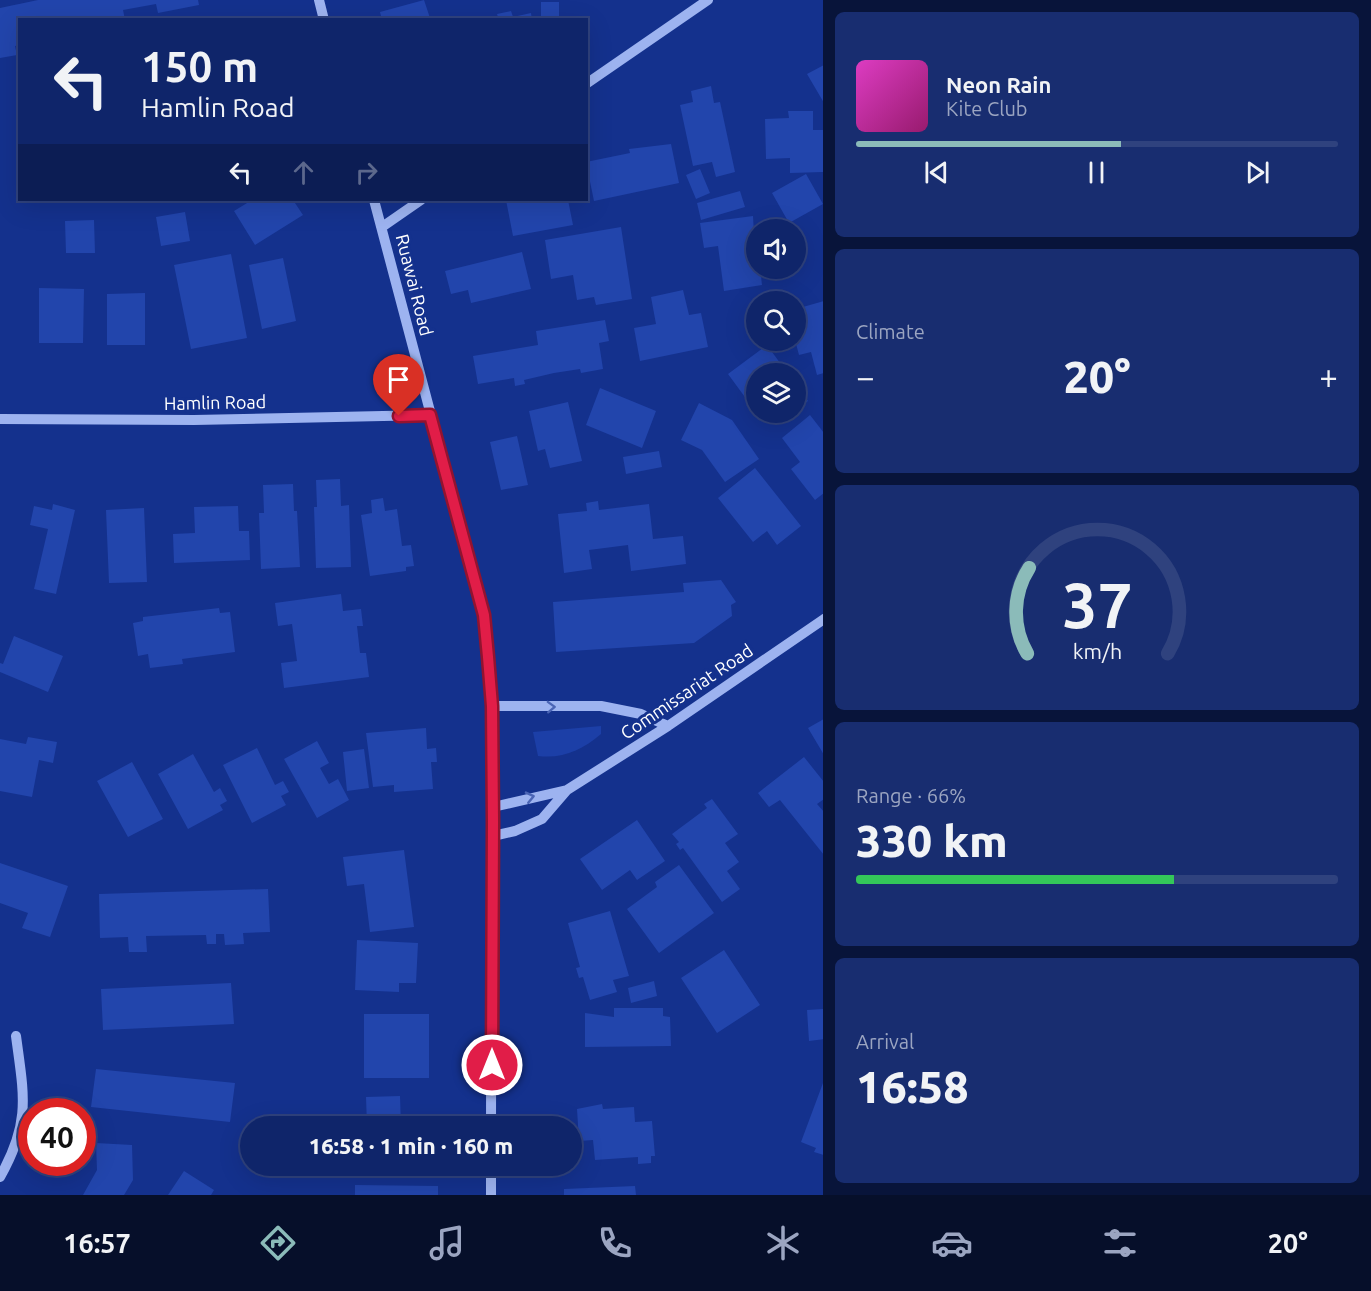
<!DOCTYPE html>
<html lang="en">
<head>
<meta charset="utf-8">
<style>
  :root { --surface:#0f256a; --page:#182d70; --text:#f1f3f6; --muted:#9ba5c1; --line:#2f427e; --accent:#8bbbb9 }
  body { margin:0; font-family:Ubuntu,sans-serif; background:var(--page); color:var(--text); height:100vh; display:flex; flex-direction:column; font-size:22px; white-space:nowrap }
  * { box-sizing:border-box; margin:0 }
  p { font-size:20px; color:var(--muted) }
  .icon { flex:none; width:33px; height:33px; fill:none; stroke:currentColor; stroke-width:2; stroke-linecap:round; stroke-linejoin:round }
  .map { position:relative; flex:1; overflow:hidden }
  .panel { display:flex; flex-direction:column; gap:12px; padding:12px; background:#08143a; width:548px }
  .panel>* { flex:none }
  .hud { position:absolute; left:18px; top:18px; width:570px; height:183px; border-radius:0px; box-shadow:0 6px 24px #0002,0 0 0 2px var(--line); background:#0f256a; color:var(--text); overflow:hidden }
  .buttons { position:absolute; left:746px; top:219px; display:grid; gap:12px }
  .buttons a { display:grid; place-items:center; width:60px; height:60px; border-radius:50%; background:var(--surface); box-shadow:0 6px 24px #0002,0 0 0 2px var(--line); font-size:30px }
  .speed { position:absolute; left:18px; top:1098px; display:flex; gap:12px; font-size:30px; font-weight:700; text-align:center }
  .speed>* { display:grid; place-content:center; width:78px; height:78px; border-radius:50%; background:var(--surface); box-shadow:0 6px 24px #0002,0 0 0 2px var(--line); line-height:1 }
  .speed .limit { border:9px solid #d22; background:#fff; color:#111 }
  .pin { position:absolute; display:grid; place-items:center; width:51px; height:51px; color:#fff; margin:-62px -26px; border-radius:50% 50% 50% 0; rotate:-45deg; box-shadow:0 0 6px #0007 }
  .pin .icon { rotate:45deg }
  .me { position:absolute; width:66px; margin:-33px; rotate:0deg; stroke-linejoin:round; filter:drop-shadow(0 0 4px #0008) }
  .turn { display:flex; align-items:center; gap:21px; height:126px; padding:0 24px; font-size:27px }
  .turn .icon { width:78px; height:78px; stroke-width:2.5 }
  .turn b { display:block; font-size:42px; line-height:51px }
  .lanes { display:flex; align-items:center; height:57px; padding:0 24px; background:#0003; justify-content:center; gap:30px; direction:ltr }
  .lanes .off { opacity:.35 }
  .big { font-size:45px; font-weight:800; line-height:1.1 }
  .panel .widget { flex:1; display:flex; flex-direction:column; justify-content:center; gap:9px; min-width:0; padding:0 21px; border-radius:9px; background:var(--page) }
  .panel .dial { align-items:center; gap:0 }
  .dial svg { height:156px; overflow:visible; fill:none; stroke:var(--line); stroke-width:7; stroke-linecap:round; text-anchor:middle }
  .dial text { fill:var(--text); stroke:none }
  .song { display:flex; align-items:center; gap:18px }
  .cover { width:72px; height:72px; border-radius:9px; background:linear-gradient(135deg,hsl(310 70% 55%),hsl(320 70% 35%)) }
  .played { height:6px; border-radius:3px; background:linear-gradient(90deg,var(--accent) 55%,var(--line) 55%) }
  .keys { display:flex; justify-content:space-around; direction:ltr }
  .heat { display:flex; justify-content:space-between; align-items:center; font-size:33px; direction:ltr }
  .charge { height:9px; border-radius:4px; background:linear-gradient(90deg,#34c759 66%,var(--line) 0) }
  .trip { position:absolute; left:240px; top:1116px; width:342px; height:60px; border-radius:30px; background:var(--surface); box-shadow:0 6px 24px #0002,0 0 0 2px var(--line); font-weight:800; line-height:60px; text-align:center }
  .tabs { display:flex; height:96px; justify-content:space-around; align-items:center; background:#060f2a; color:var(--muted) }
  .tabs .icon { width:42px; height:42px }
  .tabs .selected { color:var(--accent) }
  .tabs b { font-size:27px; color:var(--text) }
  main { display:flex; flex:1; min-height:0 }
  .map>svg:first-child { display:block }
  .green { fill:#1c3fa7 }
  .building { fill:#2245ac }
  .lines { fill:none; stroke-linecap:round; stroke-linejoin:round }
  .minor { stroke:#9db3f0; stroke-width:10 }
  .oneway { stroke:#4b65b5 }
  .route-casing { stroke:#92132f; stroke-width:15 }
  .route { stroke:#e11d48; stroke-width:10 }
  .labels { text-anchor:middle; stroke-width:6; stroke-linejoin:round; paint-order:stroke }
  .street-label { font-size:18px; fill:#fff; stroke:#14318d }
</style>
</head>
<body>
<main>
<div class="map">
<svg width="824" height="1195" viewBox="0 0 824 1195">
  <rect width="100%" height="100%" fill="#14318d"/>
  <path class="green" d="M 601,726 L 601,734 C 582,750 563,759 538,756 L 533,732 Z"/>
  <path class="building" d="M 38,0 L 198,0 L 199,5 L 158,13 L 156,4 L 123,10 L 125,20 L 20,20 L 20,45 L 15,46 L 17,55 L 0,58 L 0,8 Z
    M 424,0 L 430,18 L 382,20 L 380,12 Z
    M 541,2 L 559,2 L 559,20 L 541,20 Z
    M 511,11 L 513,17 L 531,13 L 532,20 L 499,20 L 497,14 Z
    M 824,65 L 824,103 L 807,74 Z
    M 711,86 L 714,103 L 720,102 L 735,172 L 716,177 L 712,162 L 693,166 L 680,105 L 693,102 L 691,91 Z
    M 788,111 L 813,111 L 813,130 L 824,130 L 824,172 L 790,173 L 790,158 L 766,159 L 765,119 L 789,118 Z
    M 671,144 L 679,183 L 594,201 L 586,162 L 630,153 L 629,149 Z
    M 700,169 L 710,193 L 696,199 L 686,175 Z
    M 806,174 L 823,204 L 789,223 L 772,193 Z
    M 740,191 L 745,207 L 701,220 L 697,203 Z
    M 252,200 L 293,200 L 303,215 L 255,245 L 234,211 Z
    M 506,200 L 568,200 L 573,225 L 513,236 Z
    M 185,212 L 190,241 L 161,246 L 156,217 Z
    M 753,216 L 756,268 L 760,268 L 762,285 L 724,291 L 718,246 L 704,248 L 700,223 Z
    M 94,220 L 95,253 L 66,253 L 65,221 Z
    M 621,227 L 632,299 L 596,305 L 594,297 L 577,300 L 573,275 L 551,279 L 545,240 Z
    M 522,252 L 531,289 L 471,303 L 468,290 L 451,294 L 445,271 Z
    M 231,254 L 247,338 L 191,349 L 174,265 Z
    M 283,258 L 296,321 L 262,329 L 249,265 Z
    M 39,288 L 84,289 L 83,343 L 39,343 Z
    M 683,290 L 689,315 L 701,313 L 708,347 L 640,361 L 634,328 L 656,324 L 651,297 Z
    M 145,293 L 145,345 L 107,345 L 107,294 Z
    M 824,301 L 824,373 L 817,375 L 811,352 L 799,355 L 795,340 L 795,319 L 798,318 L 796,309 Z
    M 605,320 L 609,341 L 599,343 L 603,369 L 581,373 L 580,369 L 554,373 L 524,380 L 525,384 L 515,386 L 514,378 L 478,384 L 473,356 L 538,345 L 536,331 Z
    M 767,345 L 788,374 L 756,374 L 756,400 L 750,404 L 728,374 Z
    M 795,383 L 808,401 L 795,410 Z
    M 600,388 L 656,411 L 642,448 L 586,425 Z
    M 568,402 L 582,461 L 550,468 L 545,449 L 538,451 L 529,411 Z
    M 699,403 L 732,420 L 759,459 L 725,482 L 702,450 L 681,440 Z
    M 769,412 L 792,412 L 777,424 Z
    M 810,415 L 824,433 L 824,493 L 815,500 L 791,469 L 800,462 L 782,438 Z
    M 517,436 L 528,485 L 501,490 L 490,442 Z
    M 659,451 L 662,467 L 626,474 L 623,457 Z
    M 755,468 L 801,526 L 777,545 L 767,531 L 753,542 L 718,498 Z
    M 340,479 L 341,506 L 349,505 L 351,567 L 316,568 L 314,507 L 317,507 L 316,480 Z
    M 293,484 L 294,511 L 297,511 L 300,567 L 261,569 L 259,513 L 264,513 L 263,485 Z
    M 383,498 L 385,511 L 397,509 L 402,546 L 411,545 L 414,566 L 406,567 L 406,571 L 370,576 L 361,515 L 372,513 L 371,500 Z
    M 598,501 L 599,510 L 649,504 L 653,539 L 683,536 L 686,564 L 631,571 L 628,545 L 589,550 L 592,569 L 564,573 L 558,514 L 587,511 L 586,503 Z
    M 53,504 L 75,510 L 56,594 L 34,589 L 48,529 L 30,525 L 34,506 L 52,510 Z
    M 238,506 L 239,531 L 249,531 L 250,560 L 174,563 L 173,534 L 195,533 L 194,507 Z
    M 144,508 L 147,582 L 109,583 L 106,510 Z
    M 721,580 L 736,602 L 731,605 L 732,616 L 694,643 L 556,652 L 553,602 L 684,592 L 683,583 Z
    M 341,594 L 343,611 L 361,609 L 363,626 L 357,626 L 360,653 L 366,653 L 369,677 L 284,688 L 281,663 L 297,661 L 292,624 L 278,626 L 275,603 Z
    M 219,608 L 220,613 L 230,612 L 235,652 L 182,659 L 183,664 L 150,668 L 148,654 L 138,656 L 133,623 L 143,621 L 143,617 Z
    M 14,636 L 63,656 L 48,692 L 0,672 L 0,663 L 3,664 Z
    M 824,719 L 824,755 L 808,728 Z
    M 426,728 L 427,749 L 436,748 L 437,762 L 431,762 L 433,789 L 394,792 L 394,785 L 373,787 L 366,733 Z
    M 28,737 L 57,742 L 53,763 L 39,760 L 32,797 L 0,791 L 0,739 L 26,744 Z
    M 317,741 L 329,763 L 320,768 L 329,784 L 338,779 L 349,800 L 317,818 L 284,759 Z
    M 257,748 L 275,785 L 283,781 L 289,792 L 281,796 L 286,805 L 252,823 L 223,765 Z
    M 364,749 L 369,788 L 347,791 L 343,752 Z
    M 193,754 L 214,792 L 220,788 L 227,801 L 220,805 L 223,810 L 188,829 L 158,774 Z
    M 804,757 L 824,782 L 824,799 L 817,804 L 824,812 L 824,855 L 780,800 L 769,807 L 758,793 Z
    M 132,762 L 163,819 L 128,837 L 97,781 Z
    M 712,799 L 738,834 L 725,843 L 739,862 L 727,871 L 740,889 L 722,902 L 683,848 L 680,850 L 676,844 L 679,842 L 672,834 L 707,808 L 704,804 Z
    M 637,820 L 665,861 L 637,880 L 630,870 L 602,890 L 580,859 Z
    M 404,850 L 414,927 L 370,932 L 364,884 L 347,886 L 343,857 Z
    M 0,863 L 68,886 L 50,937 L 22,928 L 28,913 L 0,903 Z
    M 679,865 L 714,913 L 659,953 L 627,909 L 657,887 L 655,882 Z
    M 268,889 L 270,932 L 243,933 L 244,944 L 225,945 L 224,934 L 216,934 L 216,944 L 207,944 L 206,935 L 146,936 L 147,952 L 129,952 L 128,937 L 100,938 L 99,894 Z
    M 610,911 L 629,976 L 613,980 L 617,992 L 590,1000 L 583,977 L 579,978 L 576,968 L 580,967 L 568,923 Z
    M 357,940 L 418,943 L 416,983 L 399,983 L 399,992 L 355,990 Z
    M 724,950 L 760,1005 L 717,1033 L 681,978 Z
    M 654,981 L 657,996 L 631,1003 L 628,988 Z
    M 231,983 L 234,1024 L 103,1030 L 101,989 Z
    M 614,1008 L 663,1008 L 663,1016 L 670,1017 L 671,1046 L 585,1047 L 585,1013 L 614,1017 Z
    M 824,1009 L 824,1039 L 809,1041 L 807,1010 Z
    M 364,1014 L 429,1014 L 429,1078 L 364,1078 Z
    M 96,1069 L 235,1083 L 230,1122 L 91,1107 Z
    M 823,1083 L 824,1083 L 824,1155 L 814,1152 L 816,1148 L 801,1142 Z
    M 400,1096 L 401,1126 L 367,1126 L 366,1097 Z
    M 602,1104 L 603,1109 L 634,1107 L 635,1122 L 652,1121 L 655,1156 L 651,1156 L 651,1163 L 638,1164 L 638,1157 L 595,1160 L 593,1140 L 579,1141 L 577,1109 Z
    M 96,1143 L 132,1145 L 133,1180 L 124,1195 L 83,1195 L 97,1170 Z
    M 184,1171 L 214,1190 L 211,1195 L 168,1195 Z
    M 355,1185 L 438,1186 L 438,1195 L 355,1195 Z
    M 635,1186 L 636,1195 L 564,1195 L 564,1189 Z"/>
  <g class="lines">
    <path class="minor" d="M 319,0 L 324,20
      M 586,84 L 708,0
      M 374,200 L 484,615 L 492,706 L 491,1126
      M 382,227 L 421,200
      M 0,419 L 194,420 L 430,415
      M 492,706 L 601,706 L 641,714 L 668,726
      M 493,807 L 567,790
      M 493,836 L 515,831 L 542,819 L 567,790 L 668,726 L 824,619
      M 0,1177 C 31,1122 24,1096 16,1036
      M 491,1195 L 491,1166"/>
  </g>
  <defs><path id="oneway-chevron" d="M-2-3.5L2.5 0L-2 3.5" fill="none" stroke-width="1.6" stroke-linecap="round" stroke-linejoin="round" transform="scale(1.5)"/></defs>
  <g class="oneway">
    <use href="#oneway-chevron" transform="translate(551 707) rotate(-2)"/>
    <use href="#oneway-chevron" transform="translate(530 797) rotate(-13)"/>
  </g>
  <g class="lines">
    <defs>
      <path id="route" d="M 399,416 L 430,415 L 484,615 L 488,657 L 492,706 L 493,822 L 492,1065"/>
    </defs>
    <use href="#route" class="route-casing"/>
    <use href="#route" class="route"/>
  </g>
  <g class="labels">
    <g class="street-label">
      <text transform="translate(414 285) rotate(76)" y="6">Ruawai Road</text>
      <text transform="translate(215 403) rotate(-1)" y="6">Hamlin Road</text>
      <text transform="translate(687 692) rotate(-34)" y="6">Commissariat Road</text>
    </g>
  </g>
</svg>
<div class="buttons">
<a><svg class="icon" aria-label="sound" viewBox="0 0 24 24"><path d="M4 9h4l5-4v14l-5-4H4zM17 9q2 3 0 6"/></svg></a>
<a><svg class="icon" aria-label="search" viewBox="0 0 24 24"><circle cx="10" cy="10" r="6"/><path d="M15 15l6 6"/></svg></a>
<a><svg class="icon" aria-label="layers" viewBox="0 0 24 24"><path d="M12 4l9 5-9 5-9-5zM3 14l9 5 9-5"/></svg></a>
</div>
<div class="speed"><div class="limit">40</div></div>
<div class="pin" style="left:399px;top:416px;background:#d93025"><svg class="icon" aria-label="arrive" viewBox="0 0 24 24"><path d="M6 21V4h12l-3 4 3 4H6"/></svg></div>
<svg class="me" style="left:492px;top:1065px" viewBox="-20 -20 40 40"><circle r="17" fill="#e11d48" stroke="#fff" stroke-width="3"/><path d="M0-11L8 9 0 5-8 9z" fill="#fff"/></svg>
<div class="trip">16:58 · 1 min · 160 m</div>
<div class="hud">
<div class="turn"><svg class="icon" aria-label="left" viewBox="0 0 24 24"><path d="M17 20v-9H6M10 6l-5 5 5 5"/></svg><div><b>150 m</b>Hamlin Road</div></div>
<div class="lanes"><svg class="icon" aria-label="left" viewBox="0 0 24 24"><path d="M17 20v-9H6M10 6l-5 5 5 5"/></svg><svg class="icon off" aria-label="ahead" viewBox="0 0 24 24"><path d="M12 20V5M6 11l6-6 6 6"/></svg><svg class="icon off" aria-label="right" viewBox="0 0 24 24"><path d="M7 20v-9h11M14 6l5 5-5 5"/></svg></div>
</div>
</div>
<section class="panel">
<div class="widget">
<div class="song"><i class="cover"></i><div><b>Neon Rain</b><p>Kite Club</p></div></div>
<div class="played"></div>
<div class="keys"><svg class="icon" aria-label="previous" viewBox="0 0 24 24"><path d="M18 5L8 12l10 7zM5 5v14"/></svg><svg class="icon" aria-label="pause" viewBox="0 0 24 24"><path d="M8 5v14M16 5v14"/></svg><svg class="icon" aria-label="next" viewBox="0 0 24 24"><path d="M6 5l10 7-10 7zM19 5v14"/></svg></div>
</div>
<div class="widget"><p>Climate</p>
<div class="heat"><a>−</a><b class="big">20°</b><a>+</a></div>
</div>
<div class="widget dial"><svg viewBox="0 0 100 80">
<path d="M14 69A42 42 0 1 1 86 69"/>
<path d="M14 69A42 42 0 0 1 15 25" stroke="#8bbbb9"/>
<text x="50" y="56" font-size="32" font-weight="700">37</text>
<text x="50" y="72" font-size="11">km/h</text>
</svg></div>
<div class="widget"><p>Range · 66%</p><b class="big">330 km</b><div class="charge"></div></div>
<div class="widget"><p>Arrival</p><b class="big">16:58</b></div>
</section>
</main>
<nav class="tabs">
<b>16:57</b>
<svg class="icon selected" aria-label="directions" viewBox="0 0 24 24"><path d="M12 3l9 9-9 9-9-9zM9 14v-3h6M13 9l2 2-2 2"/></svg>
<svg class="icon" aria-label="music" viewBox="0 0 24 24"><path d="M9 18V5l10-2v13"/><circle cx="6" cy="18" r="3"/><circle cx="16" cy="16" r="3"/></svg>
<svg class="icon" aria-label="phone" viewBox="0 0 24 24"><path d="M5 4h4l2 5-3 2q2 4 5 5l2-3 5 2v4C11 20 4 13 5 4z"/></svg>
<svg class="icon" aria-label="climate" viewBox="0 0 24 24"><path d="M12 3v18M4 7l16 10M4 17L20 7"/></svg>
<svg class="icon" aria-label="car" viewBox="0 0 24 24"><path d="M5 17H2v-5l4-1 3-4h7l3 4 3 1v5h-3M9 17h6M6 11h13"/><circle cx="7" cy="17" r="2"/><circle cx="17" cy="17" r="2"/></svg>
<svg class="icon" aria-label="filters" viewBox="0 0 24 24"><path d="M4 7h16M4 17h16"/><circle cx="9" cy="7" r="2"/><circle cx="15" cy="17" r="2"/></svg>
<b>20°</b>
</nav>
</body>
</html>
